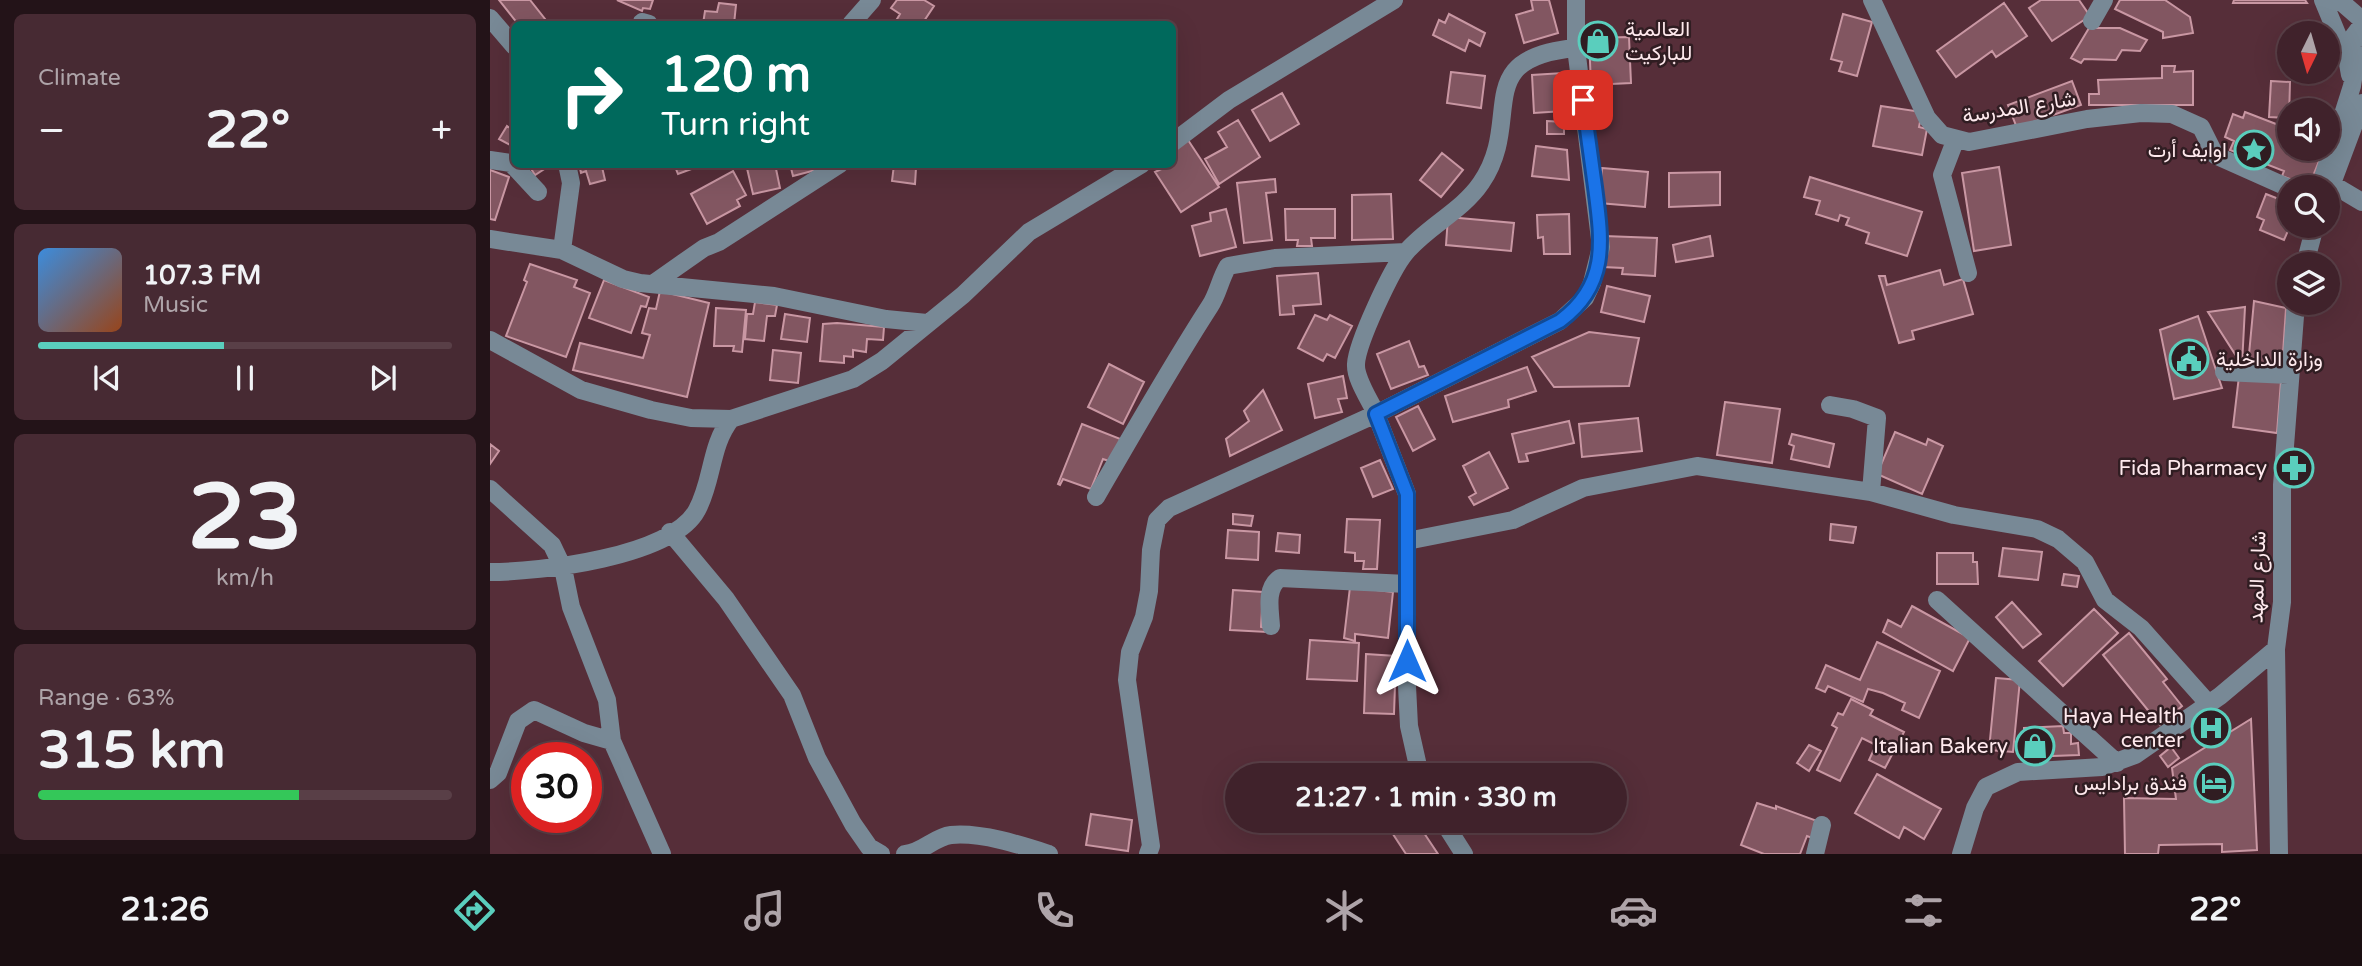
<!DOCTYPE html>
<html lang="en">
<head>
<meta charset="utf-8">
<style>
  :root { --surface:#40222b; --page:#472a33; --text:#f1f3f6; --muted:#aea4a9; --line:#593f47; --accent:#5acebd }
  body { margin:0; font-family:"Varela Round",Vazirmatn,sans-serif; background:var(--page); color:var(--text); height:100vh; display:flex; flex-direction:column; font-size:26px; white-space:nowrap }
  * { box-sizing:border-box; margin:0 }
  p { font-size:23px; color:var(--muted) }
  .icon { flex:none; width:38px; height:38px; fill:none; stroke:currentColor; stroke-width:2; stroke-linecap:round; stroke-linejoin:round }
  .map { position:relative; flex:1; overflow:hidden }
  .side { display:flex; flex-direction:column; gap:14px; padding:14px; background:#231318; width:490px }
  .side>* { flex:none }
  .banner { position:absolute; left:21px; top:21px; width:665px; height:147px; border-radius:10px; box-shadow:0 7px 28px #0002,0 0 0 2px var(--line); background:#00695c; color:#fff; overflow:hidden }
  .needle { width:46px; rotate:185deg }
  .fabs { position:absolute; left:1787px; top:21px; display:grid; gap:14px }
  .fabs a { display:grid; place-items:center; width:63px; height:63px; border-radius:50%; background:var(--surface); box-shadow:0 7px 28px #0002,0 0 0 2px var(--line); font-size:35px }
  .speed { position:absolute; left:21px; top:742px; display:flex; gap:14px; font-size:35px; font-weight:700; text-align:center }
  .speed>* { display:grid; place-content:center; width:91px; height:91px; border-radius:50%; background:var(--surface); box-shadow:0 7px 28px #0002,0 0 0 2px var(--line); line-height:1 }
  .speed .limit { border:10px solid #d22; background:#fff; color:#111 }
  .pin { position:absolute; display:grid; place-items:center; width:60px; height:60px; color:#fff; margin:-30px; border-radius:14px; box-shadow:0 4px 10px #0006 }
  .me { position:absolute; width:77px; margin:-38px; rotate:0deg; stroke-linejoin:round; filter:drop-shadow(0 0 5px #0008) }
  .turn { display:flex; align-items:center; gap:24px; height:147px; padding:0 35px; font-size:32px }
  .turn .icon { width:91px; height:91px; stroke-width:2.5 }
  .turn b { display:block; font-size:49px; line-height:60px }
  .big { font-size:52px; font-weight:700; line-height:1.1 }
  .side .widget { flex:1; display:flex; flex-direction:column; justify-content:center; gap:10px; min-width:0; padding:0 24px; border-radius:10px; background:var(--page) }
  .side .dial { align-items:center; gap:0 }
  .dial b { font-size:91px; line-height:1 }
  .song { display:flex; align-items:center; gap:21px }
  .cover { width:84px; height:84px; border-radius:10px; background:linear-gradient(135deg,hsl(210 70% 55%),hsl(20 70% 35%)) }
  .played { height:7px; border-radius:4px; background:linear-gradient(90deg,var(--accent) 45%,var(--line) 45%) }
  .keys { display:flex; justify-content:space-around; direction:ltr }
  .heat { display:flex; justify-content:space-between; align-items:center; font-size:38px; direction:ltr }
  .charge { height:10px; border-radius:5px; background:linear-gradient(90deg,#34c759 63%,var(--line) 0) }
  .trip { position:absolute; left:735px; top:763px; width:402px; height:70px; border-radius:35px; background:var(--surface); box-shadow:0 7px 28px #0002,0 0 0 2px var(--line); font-weight:700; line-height:70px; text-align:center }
  .tab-bar { display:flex; height:112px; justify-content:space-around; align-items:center; background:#1a0e11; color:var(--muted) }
  .tab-bar .icon { width:49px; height:49px }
  .tab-bar .active { color:var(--accent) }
  .tab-bar b { font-size:32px; color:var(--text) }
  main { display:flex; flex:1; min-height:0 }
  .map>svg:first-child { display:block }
  .building { fill:#825661; stroke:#c997a3; stroke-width:2 }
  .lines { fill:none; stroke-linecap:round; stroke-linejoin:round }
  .minor { stroke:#788996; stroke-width:18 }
  .route-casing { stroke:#114b97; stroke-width:18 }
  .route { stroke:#1a73e8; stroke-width:12 }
  .labels { text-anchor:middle; stroke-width:5; stroke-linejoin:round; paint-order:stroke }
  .poi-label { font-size:21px; fill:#fee9ed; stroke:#301d22; text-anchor:end }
  .street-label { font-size:21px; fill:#fee9ed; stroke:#301d22 }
</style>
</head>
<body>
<main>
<section class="side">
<div class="widget"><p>Climate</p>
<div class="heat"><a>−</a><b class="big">22°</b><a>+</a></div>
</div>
<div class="widget">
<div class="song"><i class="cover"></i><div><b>107.3 FM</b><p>Music</p></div></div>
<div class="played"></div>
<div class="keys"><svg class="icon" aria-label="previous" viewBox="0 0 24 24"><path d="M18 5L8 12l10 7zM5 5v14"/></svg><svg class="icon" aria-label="pause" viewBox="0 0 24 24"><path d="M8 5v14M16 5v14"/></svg><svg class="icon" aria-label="next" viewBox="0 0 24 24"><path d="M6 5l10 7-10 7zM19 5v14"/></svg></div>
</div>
<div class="widget dial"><b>23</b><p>km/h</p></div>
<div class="widget"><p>Range · 63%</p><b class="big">315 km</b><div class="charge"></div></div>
</section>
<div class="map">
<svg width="1872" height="854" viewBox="0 0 1872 854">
  <rect width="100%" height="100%" fill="#562e39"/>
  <path class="building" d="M 9,0 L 40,0 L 59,24 L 28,24 Z
    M 127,0 L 163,0 L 160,9 L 153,8 L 152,11 Z
    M 407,0 L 434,0 L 444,6 L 432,24 L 404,24 L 410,14 L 401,8 Z
    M 1041,0 L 1059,0 L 1068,33 L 1034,43 L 1026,15 L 1043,10 Z
    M 1551,0 L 1589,0 L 1600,16 L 1562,41 L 1539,8 Z
    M 1630,0 L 1675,0 L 1700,17 L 1703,33 L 1673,38 L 1673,32 L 1625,9 Z
    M 1744,0 L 1815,0 L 1817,3 L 1743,3 Z
    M 229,3 L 246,5 L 244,24 L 213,24 L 215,11 L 227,12 Z
    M 1514,3 L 1537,36 L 1506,57 L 1502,51 L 1466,77 L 1447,51 Z
    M 959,14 L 995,33 L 990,46 L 979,40 L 975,51 L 943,35 L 949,20 L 955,23 Z
    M 1353,14 L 1382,22 L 1367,76 L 1349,71 L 1352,62 L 1341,59 Z
    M 1599,28 L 1630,28 L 1657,40 L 1650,51 L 1632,50 L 1626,60 L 1594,59 L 1591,63 L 1581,58 Z
    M 1139,37 L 1141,83 L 1101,85 L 1099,38 Z
    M 1672,66 L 1685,66 L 1684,72 L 1703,71 L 1703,105 L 1599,105 L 1599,94 L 1609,94 L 1608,80 L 1672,78 Z
    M 961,72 L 995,76 L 991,108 L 957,103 Z
    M 1073,73 L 1074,111 L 1044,113 L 1042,75 Z
    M 1582,81 L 1591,105 L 1527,128 L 1518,105 Z
    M 1781,81 L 1800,82 L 1799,118 L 1779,117 Z
    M 792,93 L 809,124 L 780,141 L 762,110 Z
    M 1391,106 L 1432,112 L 1429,127 L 1437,129 L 1432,155 L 1383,146 Z
    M 1836,110 L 1849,110 L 1838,139 L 1838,110 Z
    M 1755,112 L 1799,129 L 1799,149 L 1834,149 L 1819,186 L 1792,176 L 1794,171 L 1740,150 L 1744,141 L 1735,137 L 1743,114 L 1753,118 Z
    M 748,120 L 770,157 L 729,184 L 715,159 L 737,147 L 728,132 Z
    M 1057,121 L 1074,122 L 1074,134 L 1057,134 Z
    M 17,126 L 24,131 L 24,147 L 9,139 Z
    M 698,140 L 729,187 L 691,212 L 665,172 L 682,164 L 682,150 Z
    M 1046,146 L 1077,150 L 1079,180 L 1042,176 Z
    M 952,153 L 973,170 L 951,197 L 930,180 Z
    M 38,164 L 59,164 L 59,166 L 45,175 Z
    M 89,164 L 116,164 L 112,167 L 115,180 L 100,184 L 96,171 L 91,173 Z
    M 184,164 L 215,164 L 188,174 Z
    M 256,164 L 285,164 L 290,188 L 263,194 Z
    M 300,164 L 325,164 L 326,170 L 303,176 Z
    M 404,165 L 426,168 L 425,184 L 402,181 Z
    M 1509,167 L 1521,245 L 1484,251 L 1472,173 Z
    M 1112,168 L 1158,172 L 1155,207 L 1109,203 Z
    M 0,170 L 19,177 L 5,220 L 0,219 Z
    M 243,171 L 256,195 L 247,200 L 250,206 L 217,224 L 201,194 Z
    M 1230,172 L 1230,205 L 1179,207 L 1179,173 Z
    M 1320,177 L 1432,212 L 1417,256 L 1376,243 L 1379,233 L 1356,225 L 1359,218 L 1350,215 L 1348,221 L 1326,214 L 1330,201 L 1314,197 Z
    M 785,179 L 786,192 L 776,193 L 782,240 L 754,243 L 747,183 Z
    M 901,194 L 903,239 L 862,240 L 862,195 Z
    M 1776,194 L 1799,203 L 1800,226 L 1794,240 L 1770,230 L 1774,220 L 1767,217 Z
    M 736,209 L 746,247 L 710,256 L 702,226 L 721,221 L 720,213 Z
    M 795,209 L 845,209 L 845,238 L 821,238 L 822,246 L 807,246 L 808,240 L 796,240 Z
    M 1079,214 L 1080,254 L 1054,254 L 1053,237 L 1048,238 L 1047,215 Z
    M 958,217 L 1024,223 L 1021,251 L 956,245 Z
    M 1114,236 L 1167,238 L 1165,276 L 1132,274 L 1133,268 L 1113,267 Z
    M 1220,236 L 1223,256 L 1186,262 L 1183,245 Z
    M 40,264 L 87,280 L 84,287 L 100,293 L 76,357 L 16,336 L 37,282 L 34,280 Z
    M 1450,270 L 1454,285 L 1473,279 L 1483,314 L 1422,331 L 1424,339 L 1409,343 L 1389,276 L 1395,276 L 1397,285 Z
    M 828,273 L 831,304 L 803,306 L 804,314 L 790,315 L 787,276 Z
    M 114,280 L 159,297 L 156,307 L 151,306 L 141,333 L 99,318 Z
    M 1117,286 L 1160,296 L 1154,322 L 1111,312 Z
    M 170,291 L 219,303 L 197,397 L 83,370 L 90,343 L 153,358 L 160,335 L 152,333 L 159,308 L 166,309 Z
    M 1764,301 L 1796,308 L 1792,369 L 1758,365 Z
    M 265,302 L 287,305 L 285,316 L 277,316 L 274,341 L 255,339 L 257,314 L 263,314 Z
    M 1755,307 L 1752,365 L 1718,312 Z
    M 226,308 L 256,310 L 252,352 L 243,351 L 244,346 L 224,346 Z
    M 295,314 L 320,318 L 317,342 L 291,339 Z
    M 825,315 L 837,320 L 840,315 L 862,326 L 845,358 L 837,354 L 833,361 L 808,348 Z
    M 1708,316 L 1732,388 L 1684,399 L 1670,330 Z
    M 347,323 L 394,327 L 393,340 L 377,339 L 376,352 L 363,350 L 363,357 L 354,356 L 354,363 L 330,361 L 333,324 Z
    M 1099,332 L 1149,338 L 1139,386 L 1064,387 L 1042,357 Z
    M 919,341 L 929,367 L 934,366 L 938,375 L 901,389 L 887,354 Z
    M 283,350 L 311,353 L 308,383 L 280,380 Z
    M 619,364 L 654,382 L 633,424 L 598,407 Z
    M 1037,367 L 1046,391 L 1018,400 L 1019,407 L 963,422 L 955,396 Z
    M 853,376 L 857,398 L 848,399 L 852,412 L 825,418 L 818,384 Z
    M 1749,376 L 1791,381 L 1787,433 L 1743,427 Z
    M 773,390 L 792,430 L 740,456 L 736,439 L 759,421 L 754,411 Z
    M 1235,402 L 1290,409 L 1282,463 L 1227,455 Z
    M 928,406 L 945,439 L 923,451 L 906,417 Z
    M 1148,418 L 1152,451 L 1092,457 L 1089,424 Z
    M 1079,421 L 1084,443 L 1036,454 L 1038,461 L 1029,462 L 1022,434 Z
    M 592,424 L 633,440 L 625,463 L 613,459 L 601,489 L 573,479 L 570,485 L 568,484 Z
    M 1405,432 L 1436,445 L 1438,439 L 1453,446 L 1432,494 L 1387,474 Z
    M 1302,434 L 1344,444 L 1339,467 L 1301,459 L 1304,446 L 1299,444 Z
    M 0,444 L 9,451 L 0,464 Z
    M 999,452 L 1018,488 L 984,505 L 979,497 L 986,493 L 973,466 Z
    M 890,460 L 903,489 L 883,497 L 871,468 Z
    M 743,514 L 763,516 L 761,526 L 743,524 Z
    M 857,519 L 890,520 L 887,569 L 873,569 L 874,561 L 865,561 L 865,553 L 855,552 Z
    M 1341,524 L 1366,527 L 1363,543 L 1340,540 Z
    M 738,530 L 769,532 L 768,560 L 736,558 Z
    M 788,533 L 810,535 L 809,553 L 786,551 Z
    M 1513,548 L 1552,552 L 1548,580 L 1509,576 Z
    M 1447,553 L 1483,553 L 1483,562 L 1487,562 L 1488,584 L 1447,584 Z
    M 1574,574 L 1589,576 L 1587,587 L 1572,585 Z
    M 860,587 L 903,592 L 898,638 L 865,634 L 865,641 L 854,638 Z
    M 743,590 L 773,592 L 771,627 L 777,628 L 777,632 L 740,630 Z
    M 1522,602 L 1551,634 L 1533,648 L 1506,617 Z
    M 1422,606 L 1480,638 L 1463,671 L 1393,632 L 1398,620 L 1411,627 Z
    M 1604,609 L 1628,633 L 1573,686 L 1549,661 Z
    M 1639,633 L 1677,679 L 1673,682 L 1692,706 L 1670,725 L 1613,655 Z
    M 820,640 L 869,643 L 867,681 L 817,679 Z
    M 1387,642 L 1450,671 L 1429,718 L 1412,710 L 1415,703 L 1393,693 L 1378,689 L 1373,702 L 1338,686 L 1335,692 L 1326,688 L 1336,665 L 1370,680 Z
    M 876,654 L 906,656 L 904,714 L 874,713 Z
    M 1506,678 L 1530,680 L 1523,752 L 1499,750 Z
    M 1361,699 L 1383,710 L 1380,715 L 1414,732 L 1395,768 L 1379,760 L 1386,745 L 1372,738 L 1350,781 L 1327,770 L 1347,728 L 1342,725 L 1348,713 L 1353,715 Z
    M 1761,719 L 1767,850 L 1732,852 L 1732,844 L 1669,845 L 1668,854 L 1635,854 L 1634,798 L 1686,799 L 1682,768 Z
    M 1573,726 L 1574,733 L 1581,733 L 1581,744 L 1588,743 L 1589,755 L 1535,757 L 1534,728 Z
    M 1319,745 L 1331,751 L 1319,771 L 1307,763 Z
    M 1681,747 L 1689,758 L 1678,767 L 1670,756 Z
    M 1387,774 L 1451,809 L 1434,839 L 1414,827 L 1409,838 L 1365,813 Z
    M 1267,803 L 1286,809 L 1286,806 L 1330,822 L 1325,839 L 1317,836 L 1310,854 L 1274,854 L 1251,845 Z
    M 601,814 L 642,820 L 638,851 L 596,845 Z
    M 926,821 L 948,854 L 916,854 L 895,822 Z"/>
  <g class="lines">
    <path class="minor" d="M 1382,0 L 1437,118 L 1452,135 L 1479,142 L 1597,119 L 1651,113 L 1682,114 L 1711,127 L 1725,155 L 1799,188
      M 1833,0 L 1857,58 L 1860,75
      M 1849,0 L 1872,20
      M 0,18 L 24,46
      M 1602,21 L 1614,0
      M 152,22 L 159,24
      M 361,24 L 382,0
      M 1871,57 L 1864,47 L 1863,37 L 1872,25
      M 1465,141 L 1452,175 L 1478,273
      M 682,143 L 739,100 L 904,0
      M 0,160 L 21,163 L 48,192
      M 1835,180 L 1872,202
      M 1830,187 L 1862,86 L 1867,53
      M 1838,194 L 1872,103
      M 0,239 L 72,250 L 133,279 L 150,283 L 284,296 L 396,319 L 437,323
      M 72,250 L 81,183 L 77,164
      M 1815,264 L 1825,226
      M 164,283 L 214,248 L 229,242 L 350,164
      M 0,340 L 91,390 L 161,410 L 201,418 L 241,419 L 363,379 L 392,361 L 473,295 L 539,232 L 652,164
      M 1734,372 L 1799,375
      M 1340,405 L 1363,409 L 1387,418 L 1381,492
      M 0,489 L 62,545 L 73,568 L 81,607 L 117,700 L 122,741 L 94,733 L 44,710 L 28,721 L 8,773 L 0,780
      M 606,497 C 643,433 680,368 720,306 C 728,294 730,279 738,266 L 785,258 L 916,252
      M 180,532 L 236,599 L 302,695 L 327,758 L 363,824 L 379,847 L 391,854
      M 917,541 L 1023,520 L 1093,488 L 1207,466 L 1381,492 L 1464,515 L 1547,529 L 1568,539 L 1595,562 L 1615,600 L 1651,628 L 1717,702
      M 0,572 C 49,572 182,557 207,510 C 223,481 220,445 241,419
      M 1447,600 L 1627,763
      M 781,626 C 780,610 775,588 790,578 L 917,584
      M 122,741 L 172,854
      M 930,775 L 919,726 L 917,686 L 917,494 L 886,414 L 1070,321 L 1095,298 L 1102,283 L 1111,247 L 1086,48 L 1086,0
      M 953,821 L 974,854
      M 415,854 C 432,853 444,837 461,835 C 491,832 531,845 559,854
      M 658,854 L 661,846 L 637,680 L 640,652 L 654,617 L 659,591 L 661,550 L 667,520 L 679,508 L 886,414 C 880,400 865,379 866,364 C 867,343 902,268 916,252 C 938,226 972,211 991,183 C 1035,119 978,58 1086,48
      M 1325,854 L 1332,825
      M 1471,854 L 1485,808 L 1496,787 L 1528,772 L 1612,767 L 1645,755 L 1730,696 L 1786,649
      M 1789,854 L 1786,649 L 1792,602 L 1792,485 L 1806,303"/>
  </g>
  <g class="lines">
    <defs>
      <path id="route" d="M 917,661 L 917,494 L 886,414 L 1070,321 C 1119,285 1112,241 1105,187 C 1101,158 1097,129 1093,100"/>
    </defs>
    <use href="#route" class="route-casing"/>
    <use href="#route" class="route"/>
  </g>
  <defs>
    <symbol id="shop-ring" viewBox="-11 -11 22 22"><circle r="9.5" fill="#301d22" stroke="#5acebd" stroke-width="1.5"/><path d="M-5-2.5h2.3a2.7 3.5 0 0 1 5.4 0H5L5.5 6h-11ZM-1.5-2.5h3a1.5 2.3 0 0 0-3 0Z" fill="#5acebd"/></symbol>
    <symbol id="sight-ring" viewBox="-11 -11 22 22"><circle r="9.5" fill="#301d22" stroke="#5acebd" stroke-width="1.5"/><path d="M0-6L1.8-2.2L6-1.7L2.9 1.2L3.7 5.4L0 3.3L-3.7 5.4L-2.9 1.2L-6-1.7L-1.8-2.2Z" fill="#5acebd"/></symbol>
    <symbol id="civic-ring" viewBox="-11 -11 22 22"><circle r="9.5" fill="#301d22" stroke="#5acebd" stroke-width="1.5"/><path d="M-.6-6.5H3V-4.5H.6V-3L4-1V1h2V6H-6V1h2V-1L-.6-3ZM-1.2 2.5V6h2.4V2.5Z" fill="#5acebd"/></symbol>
    <symbol id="pharmacy-ring" viewBox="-11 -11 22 22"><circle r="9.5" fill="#301d22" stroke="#5acebd" stroke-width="1.5"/><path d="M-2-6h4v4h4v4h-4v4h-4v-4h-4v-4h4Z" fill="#5acebd"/></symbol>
    <symbol id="hospital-ring" viewBox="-11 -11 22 22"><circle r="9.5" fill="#301d22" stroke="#5acebd" stroke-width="1.5"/><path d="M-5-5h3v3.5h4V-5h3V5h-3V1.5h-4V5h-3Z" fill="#5acebd"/></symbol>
    <symbol id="hotel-ring" viewBox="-11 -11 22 22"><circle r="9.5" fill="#301d22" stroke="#5acebd" stroke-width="1.5"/><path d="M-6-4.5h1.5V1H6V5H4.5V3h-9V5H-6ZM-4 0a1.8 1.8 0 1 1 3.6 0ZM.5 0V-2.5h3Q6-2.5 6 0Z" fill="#5acebd"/></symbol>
  </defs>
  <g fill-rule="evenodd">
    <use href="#shop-ring" x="1086" y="19" width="44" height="44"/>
    <use href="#sight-ring" x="1742" y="128" width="44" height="44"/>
    <use href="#civic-ring" x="1677" y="337" width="44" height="44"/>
    <use href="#pharmacy-ring" x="1782" y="446" width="44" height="44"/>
    <use href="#hospital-ring" x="1699" y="706" width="44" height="44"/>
    <use href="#shop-ring" x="1523" y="724" width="44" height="44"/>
    <use href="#hotel-ring" x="1702" y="761" width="44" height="44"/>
  </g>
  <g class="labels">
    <g class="poi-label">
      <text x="1135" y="36" text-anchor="start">العالمية<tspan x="1135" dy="24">للباركيت</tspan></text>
      <text x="1737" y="157">اوايف أرت</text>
      <text x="1726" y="366" text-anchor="start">وزارة الداخلية</text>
      <text x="1777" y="475">Fida Pharmacy</text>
      <text x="1694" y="723">Haya Health<tspan x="1694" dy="24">center</tspan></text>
      <text x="1518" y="753">Italian Bakery</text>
      <text x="1697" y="790">فندق برادايس</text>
    </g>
    <g class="street-label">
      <text transform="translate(1529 107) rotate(-9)" y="7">شارع المدرسة</text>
      <text transform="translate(1767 577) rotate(-88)" y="7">شارع المهد</text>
    </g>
  </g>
</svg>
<div class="fabs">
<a><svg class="needle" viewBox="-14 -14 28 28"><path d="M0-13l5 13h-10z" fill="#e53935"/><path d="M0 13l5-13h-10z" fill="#aea4a9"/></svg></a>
<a><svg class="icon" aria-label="sound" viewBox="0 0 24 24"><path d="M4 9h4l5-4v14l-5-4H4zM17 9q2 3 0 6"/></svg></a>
<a><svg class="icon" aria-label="search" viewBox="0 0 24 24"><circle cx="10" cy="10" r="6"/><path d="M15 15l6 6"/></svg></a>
<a><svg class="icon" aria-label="layers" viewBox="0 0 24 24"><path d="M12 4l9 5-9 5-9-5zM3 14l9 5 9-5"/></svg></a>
</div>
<div class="speed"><div class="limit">30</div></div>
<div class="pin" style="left:1093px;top:100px;background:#d93025"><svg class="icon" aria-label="arrive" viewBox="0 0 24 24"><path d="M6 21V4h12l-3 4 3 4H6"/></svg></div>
<svg class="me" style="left:917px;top:661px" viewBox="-20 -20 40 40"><path d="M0-17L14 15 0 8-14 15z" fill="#1a73e8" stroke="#fff" stroke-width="4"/></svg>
<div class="trip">21:27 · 1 min · 330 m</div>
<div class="banner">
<div class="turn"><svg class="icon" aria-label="right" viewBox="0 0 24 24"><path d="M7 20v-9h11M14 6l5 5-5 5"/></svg><div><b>120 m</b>Turn right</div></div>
</div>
</div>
</main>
<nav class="tab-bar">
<b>21:26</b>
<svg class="icon active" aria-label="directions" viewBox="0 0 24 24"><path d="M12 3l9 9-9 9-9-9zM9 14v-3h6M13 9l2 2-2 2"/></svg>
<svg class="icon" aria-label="music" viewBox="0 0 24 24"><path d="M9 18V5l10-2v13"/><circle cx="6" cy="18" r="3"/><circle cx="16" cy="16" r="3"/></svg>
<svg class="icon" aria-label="phone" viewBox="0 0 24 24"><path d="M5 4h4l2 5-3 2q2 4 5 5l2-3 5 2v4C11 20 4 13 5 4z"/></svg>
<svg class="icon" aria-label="climate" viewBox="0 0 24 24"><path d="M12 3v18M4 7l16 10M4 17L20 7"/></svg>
<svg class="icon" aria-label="car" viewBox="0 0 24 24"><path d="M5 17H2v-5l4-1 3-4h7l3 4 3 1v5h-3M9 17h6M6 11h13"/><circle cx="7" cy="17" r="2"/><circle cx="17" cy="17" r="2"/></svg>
<svg class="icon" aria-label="filters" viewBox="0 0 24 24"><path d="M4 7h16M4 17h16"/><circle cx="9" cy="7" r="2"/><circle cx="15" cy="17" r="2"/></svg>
<b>22°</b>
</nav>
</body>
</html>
